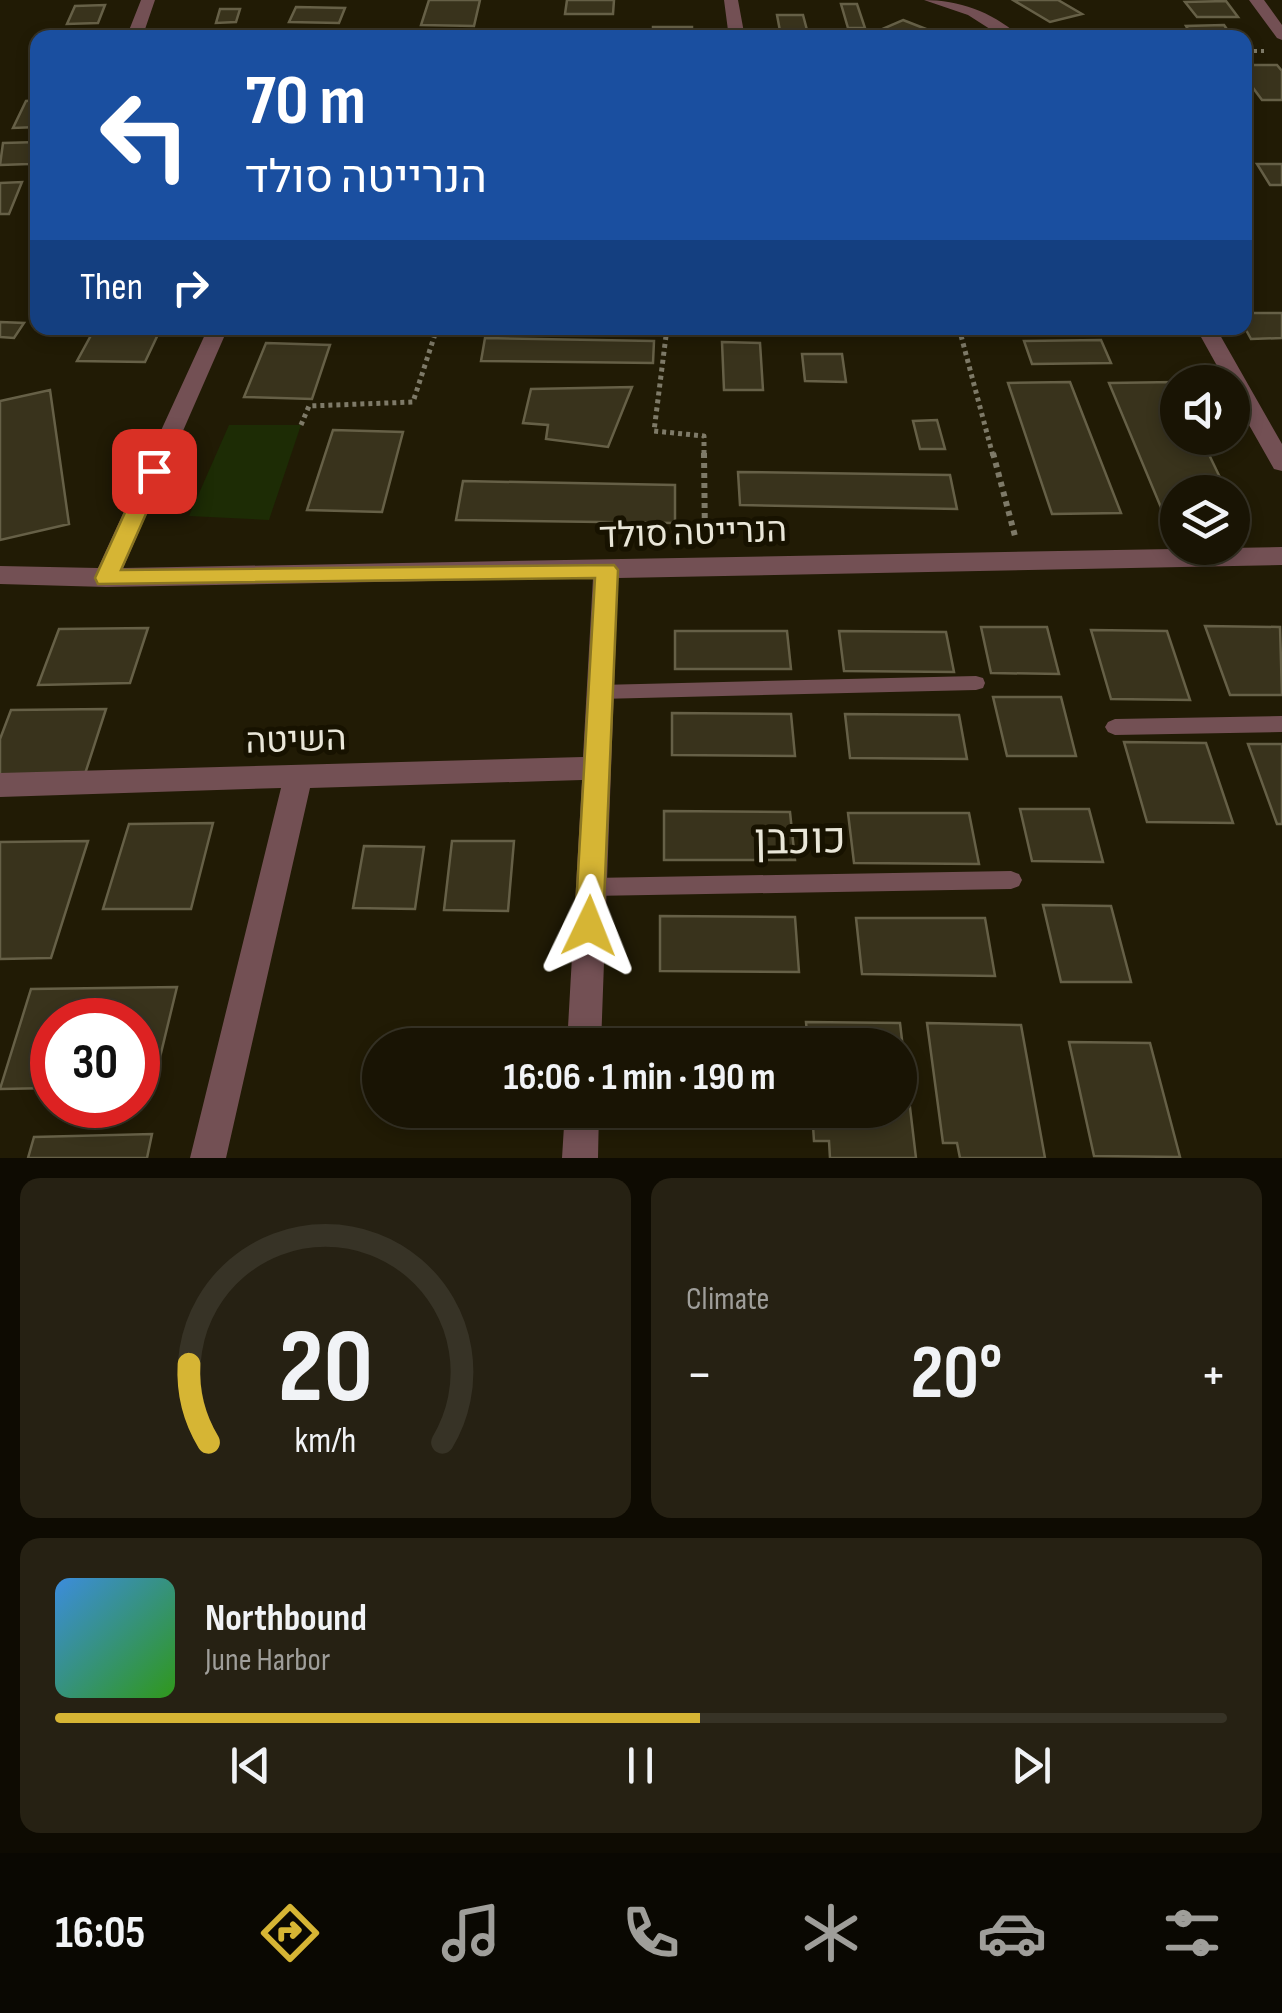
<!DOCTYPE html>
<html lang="en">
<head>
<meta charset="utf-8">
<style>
  :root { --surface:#191404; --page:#262113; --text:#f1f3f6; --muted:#9f9e9a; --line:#373326; --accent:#d6b534 }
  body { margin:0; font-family:"Sofia Sans Condensed",Heebo,sans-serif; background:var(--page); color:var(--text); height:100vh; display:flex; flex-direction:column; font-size:38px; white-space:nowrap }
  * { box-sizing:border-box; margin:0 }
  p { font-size:32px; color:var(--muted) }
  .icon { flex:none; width:55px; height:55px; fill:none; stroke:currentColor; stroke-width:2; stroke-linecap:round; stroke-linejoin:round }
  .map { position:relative; height:1158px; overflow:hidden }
  .drawer { display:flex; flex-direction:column; gap:20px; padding:20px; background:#0e0b02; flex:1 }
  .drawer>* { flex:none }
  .banner { position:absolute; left:30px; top:30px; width:1222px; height:305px; border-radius:20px; box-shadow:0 5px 15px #0003,0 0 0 2px var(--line); background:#1a4fa0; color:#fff; overflow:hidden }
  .buttons { position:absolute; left:1160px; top:365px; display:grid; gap:20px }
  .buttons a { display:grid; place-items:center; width:90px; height:90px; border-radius:50%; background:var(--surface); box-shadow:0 5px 15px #0003,0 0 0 2px var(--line); font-size:50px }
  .speed { position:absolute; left:30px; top:998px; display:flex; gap:20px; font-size:50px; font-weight:700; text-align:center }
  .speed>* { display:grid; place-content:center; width:130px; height:130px; border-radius:50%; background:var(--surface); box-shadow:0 5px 15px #0003,0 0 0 2px var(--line); line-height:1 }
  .speed .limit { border:15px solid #d22; background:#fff; color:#111 }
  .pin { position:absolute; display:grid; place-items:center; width:85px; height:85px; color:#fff; margin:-42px; border-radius:20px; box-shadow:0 5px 15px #0006 }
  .me { position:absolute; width:110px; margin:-55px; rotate:2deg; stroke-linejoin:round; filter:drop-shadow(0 0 8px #0008) }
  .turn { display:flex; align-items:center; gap:35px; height:210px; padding:0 50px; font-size:45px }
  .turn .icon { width:130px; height:130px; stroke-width:2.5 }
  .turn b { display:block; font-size:70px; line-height:85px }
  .then { display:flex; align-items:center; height:95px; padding:0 50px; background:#0003; gap:20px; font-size:38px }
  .big { font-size:75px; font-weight:700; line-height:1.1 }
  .drawer .tile { flex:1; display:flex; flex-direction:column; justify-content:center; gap:15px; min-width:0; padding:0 35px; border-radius:20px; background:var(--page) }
  .drawer .dial { align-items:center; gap:0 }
  .dial svg { height:260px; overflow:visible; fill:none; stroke:var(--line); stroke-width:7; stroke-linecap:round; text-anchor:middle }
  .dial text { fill:var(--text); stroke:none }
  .song { display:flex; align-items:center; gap:30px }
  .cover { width:120px; height:120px; border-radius:15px; background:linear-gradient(135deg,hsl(210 70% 55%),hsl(110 70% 35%)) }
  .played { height:10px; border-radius:5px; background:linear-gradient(90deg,var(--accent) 55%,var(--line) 55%) }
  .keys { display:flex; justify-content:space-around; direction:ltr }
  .heat { display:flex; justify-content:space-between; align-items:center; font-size:55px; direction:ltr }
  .drawer .tiles { flex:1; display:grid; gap:20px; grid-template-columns:1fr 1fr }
  .tile:last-child { grid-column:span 2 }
  .trip { position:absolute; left:362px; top:1028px; width:555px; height:100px; border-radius:50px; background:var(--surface); box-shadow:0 5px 15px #0003,0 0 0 2px var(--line); font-weight:700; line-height:100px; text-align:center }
  .dock { display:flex; height:160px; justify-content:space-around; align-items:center; background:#0a0802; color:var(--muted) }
  .dock .icon { width:70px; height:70px }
  .dock .selected { color:var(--accent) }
  .dock b { font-size:45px; color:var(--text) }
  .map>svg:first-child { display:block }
  .green { fill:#1d2c05 }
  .building { fill:#39331c; stroke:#666047; stroke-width:2.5 }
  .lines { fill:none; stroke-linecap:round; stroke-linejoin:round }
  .path-far2 { stroke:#7e7a68; stroke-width:4; stroke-dasharray:4 4; stroke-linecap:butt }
  .path-far1 { stroke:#7e7a68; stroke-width:5; stroke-dasharray:4 4; stroke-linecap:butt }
  .path { stroke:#7e7a68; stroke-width:6; stroke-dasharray:5 5; stroke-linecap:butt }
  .lane { fill:#735054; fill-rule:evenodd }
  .street { fill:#735054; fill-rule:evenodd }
  .route { fill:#d6b534; stroke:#8b7622; stroke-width:2.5 }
  .labels { text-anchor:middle; stroke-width:10; stroke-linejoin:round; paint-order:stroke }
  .street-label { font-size:35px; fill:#e9e6d8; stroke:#171200 }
  .near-street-label { font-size:42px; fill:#e9e6d8; stroke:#171200 }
</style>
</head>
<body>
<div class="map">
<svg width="1282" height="1158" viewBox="0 0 1282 1158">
  <rect width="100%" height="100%" fill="#211b05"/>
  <path class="green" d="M 229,425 L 301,425 L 269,520 L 189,516 Z"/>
  <path class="building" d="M 429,0 L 480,0 L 474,26 L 421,25 Z
    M 567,0 L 614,0 L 613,14 L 565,14 Z
    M 1013,0 L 1058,0 L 1082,14 L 1050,22 Z
    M 1226,1 L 1238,17 L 1197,17 L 1185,2 Z
    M 841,4 L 857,4 L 865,28 L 848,28 Z
    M 105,5 L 98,23 L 67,24 L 75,6 Z
    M 296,7 L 345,8 L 339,23 L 289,22 Z
    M 220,9 L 240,9 L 236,22 L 216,23 Z
    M 777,15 L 803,15 L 807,30 L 780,31 Z
    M 903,20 L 949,38 L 898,38 L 880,30 Z
    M 1224,25 L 1233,38 L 1193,38 L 1186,26 Z
    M 653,27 L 692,27 L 692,38 L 653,38 Z
    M 1245,65 L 1277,65 L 1282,71 L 1282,100 L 1262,100 L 1245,77 Z
    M 38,100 L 38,127 L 13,128 L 26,101 Z
    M 38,142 L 29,164 L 0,165 L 3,143 Z
    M 1257,164 L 1282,164 L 1282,185 L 1270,185 Z
    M 22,182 L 9,214 L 0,214 L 0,183 Z
    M 1245,313 L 1282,313 L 1282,338 L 1251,339 L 1245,328 Z
    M 0,322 L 24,323 L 14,338 L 0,337 Z
    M 95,328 L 161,328 L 145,362 L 77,361 Z
    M 485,338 L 654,341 L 653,363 L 481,361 Z
    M 1101,340 L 1111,363 L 1032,364 L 1024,341 Z
    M 722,342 L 760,343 L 763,390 L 724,390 Z
    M 266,343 L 330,345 L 312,399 L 244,397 Z
    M 802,354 L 842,354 L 846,382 L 805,381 Z
    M 1070,382 L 1121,513 L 1052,514 L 1008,383 Z
    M 1175,382 L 1178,438 L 1201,438 L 1227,492 L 1178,492 L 1178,517 L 1165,517 L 1109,383 Z
    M 632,387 L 608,447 L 546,439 L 548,425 L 523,423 L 531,389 Z
    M 50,390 L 69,524 L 0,540 L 0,401 Z
    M 937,420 L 945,449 L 920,449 L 913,421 Z
    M 333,430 L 403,432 L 382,512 L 307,510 Z
    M 738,472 L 950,475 L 957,509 L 740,505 Z
    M 463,481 L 675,485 L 675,523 L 456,520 Z
    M 1205,626 L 1280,627 L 1282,695 L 1230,695 Z
    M 981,627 L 1047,627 L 1059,674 L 991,673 Z
    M 148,628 L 130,683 L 38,685 L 59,629 Z
    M 1091,630 L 1167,631 L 1190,700 L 1111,699 Z
    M 675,631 L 787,631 L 791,669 L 675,669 Z
    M 839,631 L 946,632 L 954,672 L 844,671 Z
    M 993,697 L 1061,697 L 1076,756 L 1007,756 Z
    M 106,709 L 84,777 L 0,778 L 0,739 L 11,710 Z
    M 672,713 L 791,714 L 795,756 L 672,755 Z
    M 845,714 L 959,715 L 967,759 L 850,758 Z
    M 1124,742 L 1206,743 L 1233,823 L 1147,822 Z
    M 1248,744 L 1282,744 L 1282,824 L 1277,824 Z
    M 1020,809 L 1089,809 L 1103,862 L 1032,861 Z
    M 664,811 L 790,812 L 795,860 L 664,860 Z
    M 848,813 L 969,813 L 979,864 L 854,863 Z
    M 213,823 L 191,909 L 103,909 L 129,824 Z
    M 88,841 L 51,958 L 0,959 L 0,842 Z
    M 452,841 L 514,841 L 508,911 L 444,910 Z
    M 364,846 L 424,847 L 415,909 L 353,908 Z
    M 1043,905 L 1111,906 L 1131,982 L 1061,982 Z
    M 660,916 L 795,917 L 799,972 L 660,971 Z
    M 856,918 L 985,918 L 995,976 L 862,974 Z
    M 177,987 L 153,1086 L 138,1087 L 138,1020 L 52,1020 L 52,1088 L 0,1089 L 31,989 Z
    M 806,1022 L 900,1023 L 916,1158 L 830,1158 L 829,1141 L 814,1141 L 812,1110 L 900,1110 L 900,1045 L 808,1045 Z
    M 927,1023 L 1021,1025 L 1045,1158 L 960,1158 L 957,1143 L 943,1143 Z
    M 1069,1042 L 1150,1043 L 1180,1157 L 1094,1156 Z
    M 152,1134 L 147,1158 L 28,1158 L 34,1137 Z"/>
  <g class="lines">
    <path class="path-far2" d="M 1245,51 L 1264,51"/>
    <path class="path-far1" d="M 667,328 L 654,431 L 704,436 L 704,456
      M 959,328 L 993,456
      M 301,425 L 309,406 L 413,402 L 437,328"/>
    <path class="path" d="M 704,453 L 705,541
      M 993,453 L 1015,536"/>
    <path class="lane" d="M 976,676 L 983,678 L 985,683 L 983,688 L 976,690 L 599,699 L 592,697 L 590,692 L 592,687 L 599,685 Z
      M 1282,716 L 1282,732 L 1115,735 L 1108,732 L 1105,727 L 1108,722 L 1115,719 Z
      M 1011,871 L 1019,874 L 1022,880 L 1019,886 L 1011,889 L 591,896 L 583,893 L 580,887 L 583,881 L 591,878 Z"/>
    <path class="street" d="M 141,0 L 155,0 L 142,38 L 126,38 Z
      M 724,0 L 738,0 L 745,38 L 729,38 Z
      M 924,0 C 961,0 994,13 1022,38 L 1004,38 L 968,15 Z
      M 1249,0 L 1264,0 L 1282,25 L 1282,40 L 1277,38 Z
      M 208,328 L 228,328 L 123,568 L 1282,547 L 1282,565 L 618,578 L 601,1045 L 567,1045 L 582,780 L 310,788 L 226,1158 L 190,1158 L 281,788 L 0,797 L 0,773 L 583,757 L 593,578 L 106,587 L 0,584 L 0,566 L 98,568 Z
      M 1196,328 L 1216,328 L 1282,444 L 1282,471 L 1274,469 L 1232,395 L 1232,382 L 1226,382 Z
      M 565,1110 L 599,1110 L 598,1158 L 562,1158 Z"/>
  </g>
  <path class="route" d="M 154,464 L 165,471 L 121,570 L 614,565 L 618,570 L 603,926 L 599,935 L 589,939 L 579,935 L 575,926 L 595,578 L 98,584 L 95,578 L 144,471 Z"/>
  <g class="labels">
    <g class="street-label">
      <text transform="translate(693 532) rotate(-2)" y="12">הנרייטה סולד</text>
      <text transform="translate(296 739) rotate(-2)" y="12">השיטה</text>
    </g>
    <g class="near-street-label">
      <text transform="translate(800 838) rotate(-1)" y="15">כוכבן</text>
    </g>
  </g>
</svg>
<div class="buttons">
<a><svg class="icon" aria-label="sound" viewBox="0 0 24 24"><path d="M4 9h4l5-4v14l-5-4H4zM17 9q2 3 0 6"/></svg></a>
<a><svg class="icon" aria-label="layers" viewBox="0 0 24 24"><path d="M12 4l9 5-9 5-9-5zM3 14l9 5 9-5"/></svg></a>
</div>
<div class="speed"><div class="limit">30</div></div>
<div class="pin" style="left:154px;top:471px;background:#d93025"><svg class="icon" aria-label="arrive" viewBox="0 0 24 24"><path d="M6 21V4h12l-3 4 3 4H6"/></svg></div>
<svg class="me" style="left:589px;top:926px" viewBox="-20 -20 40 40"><path d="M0-17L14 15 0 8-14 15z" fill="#d6b534" stroke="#fff" stroke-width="4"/></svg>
<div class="trip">16:06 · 1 min · 190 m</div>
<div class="banner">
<div class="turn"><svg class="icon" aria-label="left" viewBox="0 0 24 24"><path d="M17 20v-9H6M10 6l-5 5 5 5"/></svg><div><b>70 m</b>הנרייטה סולד</div></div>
<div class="then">Then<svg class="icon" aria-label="right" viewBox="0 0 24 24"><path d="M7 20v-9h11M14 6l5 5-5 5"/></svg></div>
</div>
</div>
<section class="drawer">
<div class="tiles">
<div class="tile dial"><svg viewBox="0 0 100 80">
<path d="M14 69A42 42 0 1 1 86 69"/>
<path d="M14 69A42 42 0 0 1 8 45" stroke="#d6b534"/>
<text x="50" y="56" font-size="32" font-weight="700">20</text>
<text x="50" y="72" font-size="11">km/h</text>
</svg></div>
<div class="tile"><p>Climate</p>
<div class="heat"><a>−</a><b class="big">20°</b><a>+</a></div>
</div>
<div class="tile">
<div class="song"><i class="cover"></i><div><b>Northbound</b><p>June Harbor</p></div></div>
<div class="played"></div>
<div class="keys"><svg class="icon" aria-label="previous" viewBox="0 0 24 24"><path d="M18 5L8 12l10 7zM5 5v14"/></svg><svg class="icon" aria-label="pause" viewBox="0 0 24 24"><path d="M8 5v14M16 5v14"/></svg><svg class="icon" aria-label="next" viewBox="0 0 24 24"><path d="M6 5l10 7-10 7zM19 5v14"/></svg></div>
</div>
</div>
</section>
<nav class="dock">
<b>16:05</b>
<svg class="icon selected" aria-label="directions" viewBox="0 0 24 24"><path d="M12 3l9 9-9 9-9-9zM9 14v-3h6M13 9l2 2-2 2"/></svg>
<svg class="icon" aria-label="music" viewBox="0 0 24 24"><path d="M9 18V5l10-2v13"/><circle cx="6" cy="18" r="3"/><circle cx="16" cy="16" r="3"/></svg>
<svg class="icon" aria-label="phone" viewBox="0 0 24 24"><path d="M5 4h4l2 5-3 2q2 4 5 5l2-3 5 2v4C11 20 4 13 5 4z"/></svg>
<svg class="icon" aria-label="climate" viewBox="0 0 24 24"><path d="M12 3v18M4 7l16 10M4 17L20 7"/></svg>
<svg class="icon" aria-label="car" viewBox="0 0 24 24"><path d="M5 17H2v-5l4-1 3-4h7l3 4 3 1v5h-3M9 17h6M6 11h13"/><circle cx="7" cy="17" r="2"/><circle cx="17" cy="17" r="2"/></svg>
<svg class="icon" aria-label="filters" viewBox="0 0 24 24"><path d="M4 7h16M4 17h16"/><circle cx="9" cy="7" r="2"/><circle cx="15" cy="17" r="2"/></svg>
</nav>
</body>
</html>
